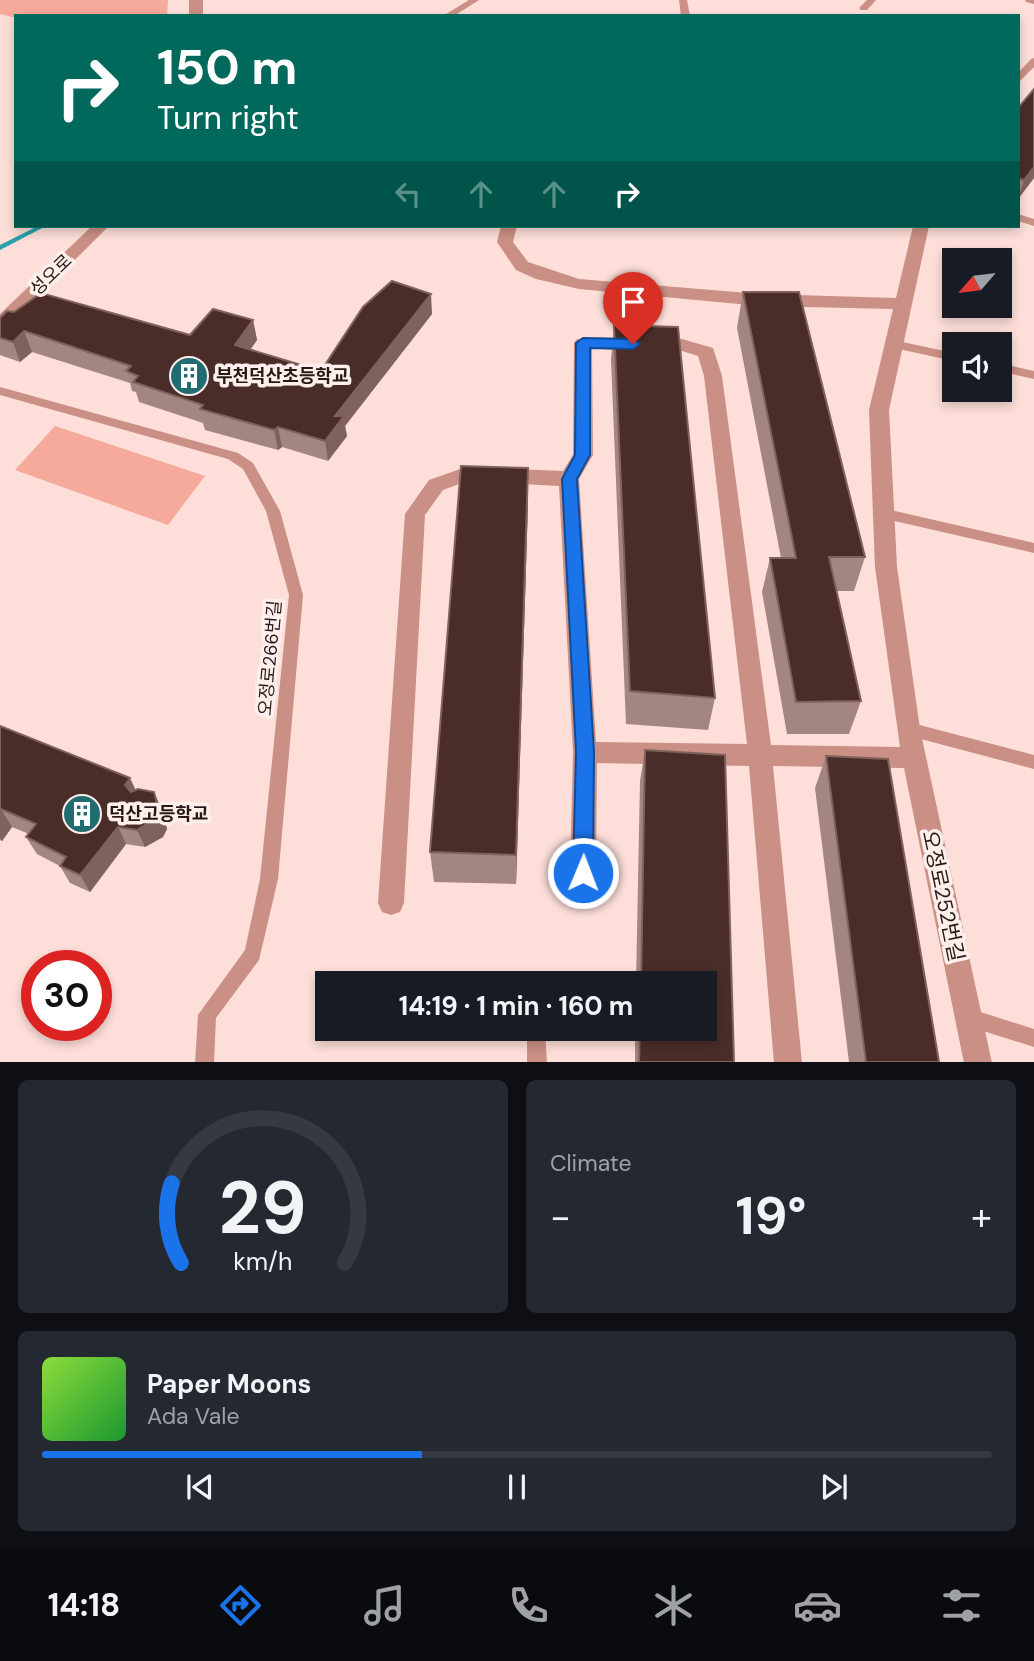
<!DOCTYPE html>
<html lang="en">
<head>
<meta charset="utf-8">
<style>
  :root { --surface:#171b24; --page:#242831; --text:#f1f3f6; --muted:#9ea1a6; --line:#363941; --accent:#1a73e8 }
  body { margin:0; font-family:"DM Sans","Noto Sans KR",sans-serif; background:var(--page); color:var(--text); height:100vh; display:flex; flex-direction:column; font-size:26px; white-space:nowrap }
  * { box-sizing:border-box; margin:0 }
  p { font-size:23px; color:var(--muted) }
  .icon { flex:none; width:38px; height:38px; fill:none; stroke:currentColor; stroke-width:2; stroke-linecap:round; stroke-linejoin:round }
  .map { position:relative; height:1062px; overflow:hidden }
  .sheet { display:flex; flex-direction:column; gap:18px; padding:18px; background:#0d0f14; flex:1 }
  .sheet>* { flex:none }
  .banner { position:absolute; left:14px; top:14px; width:1006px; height:214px; border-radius:0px; box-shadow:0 4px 10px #0003; background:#00695c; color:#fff; overflow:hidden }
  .needle { width:46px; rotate:242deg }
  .controls { position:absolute; left:942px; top:248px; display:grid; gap:14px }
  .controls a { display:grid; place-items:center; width:70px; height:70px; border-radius:0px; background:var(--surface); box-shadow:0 4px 10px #0003; font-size:35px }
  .speed { position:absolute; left:21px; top:950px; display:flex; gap:14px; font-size:35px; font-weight:700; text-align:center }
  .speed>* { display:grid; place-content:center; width:91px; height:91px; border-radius:50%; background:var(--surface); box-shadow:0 4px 10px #0003; line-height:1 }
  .speed .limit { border:10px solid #d22; background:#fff; color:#111 }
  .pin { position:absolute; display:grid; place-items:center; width:60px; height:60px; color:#fff; margin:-72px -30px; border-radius:50% 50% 50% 0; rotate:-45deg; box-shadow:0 0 7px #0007 }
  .pin .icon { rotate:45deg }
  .me { position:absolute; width:77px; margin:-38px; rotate:1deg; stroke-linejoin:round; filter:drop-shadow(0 0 5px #0008) }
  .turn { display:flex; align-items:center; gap:24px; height:147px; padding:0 28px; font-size:32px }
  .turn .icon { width:91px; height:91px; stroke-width:2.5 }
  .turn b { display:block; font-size:49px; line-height:60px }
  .lanes { display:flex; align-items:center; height:66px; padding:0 28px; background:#0003; justify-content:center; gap:35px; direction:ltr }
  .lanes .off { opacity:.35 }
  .big { font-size:52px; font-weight:700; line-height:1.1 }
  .sheet .card { flex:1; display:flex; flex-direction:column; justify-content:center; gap:10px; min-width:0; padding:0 24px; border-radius:10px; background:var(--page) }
  .sheet .dial { align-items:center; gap:0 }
  .dial svg { height:182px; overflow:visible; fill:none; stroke:var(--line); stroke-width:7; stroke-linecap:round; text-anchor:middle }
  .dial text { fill:var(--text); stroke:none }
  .song { display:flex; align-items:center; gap:21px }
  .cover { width:84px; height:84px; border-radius:10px; background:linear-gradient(135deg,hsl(90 70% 55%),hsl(130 70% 35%)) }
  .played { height:7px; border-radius:4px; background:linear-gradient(90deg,var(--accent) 40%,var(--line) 40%) }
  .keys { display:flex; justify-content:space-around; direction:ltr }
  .heat { display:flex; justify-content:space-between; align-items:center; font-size:38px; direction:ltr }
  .sheet .tiles { flex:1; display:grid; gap:18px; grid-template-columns:1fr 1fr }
  .card:last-child { grid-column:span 2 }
  .trip { position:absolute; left:315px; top:971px; width:402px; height:70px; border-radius:0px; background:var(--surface); box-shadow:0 4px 10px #0003; font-weight:700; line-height:70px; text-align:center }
  .dock { display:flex; height:112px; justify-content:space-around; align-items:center; background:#090b0e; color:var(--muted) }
  .dock .icon { width:49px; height:49px }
  .dock .selected { color:var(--accent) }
  .dock b { font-size:32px; color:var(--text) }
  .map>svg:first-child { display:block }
  .green { fill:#f5aa9b }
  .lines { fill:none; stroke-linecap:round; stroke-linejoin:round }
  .stream { fill:#28a1a9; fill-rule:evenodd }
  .lane { fill:#ca9085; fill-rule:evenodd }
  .street { fill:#ca9085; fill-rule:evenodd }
  .wall { fill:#a48680 }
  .shaded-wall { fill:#80625d }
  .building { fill:#4a2d28; stroke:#80625d; stroke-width:2 }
  .route { fill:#1a73e8; stroke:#114b97; stroke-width:2 }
  .labels { text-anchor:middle; stroke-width:7; stroke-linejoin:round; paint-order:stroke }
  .street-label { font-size:18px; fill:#261916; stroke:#ffefec }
  .poi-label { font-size:18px; font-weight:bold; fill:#261916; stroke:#ffefec; text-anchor:start }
  .near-street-label { font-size:21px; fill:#261916; stroke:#ffefec }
</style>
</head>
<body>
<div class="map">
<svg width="1034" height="1063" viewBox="0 0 1034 1063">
  <rect width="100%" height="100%" fill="#fdded8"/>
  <path class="green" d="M 0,0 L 168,0 L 167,16 L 16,18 L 0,14 Z
    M 55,426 L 205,476 L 168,525 L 15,470 Z"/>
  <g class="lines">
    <path class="stream" d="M 38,226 L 46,226 L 0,250 L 0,245 Z"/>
    <path class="lane" d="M 469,0 L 479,0 L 454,16 L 443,16 Z
      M 679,0 L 687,0 L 690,16 L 681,16 Z
      M 867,0 L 876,0 L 867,10 L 861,10 L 859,8 Z
      M 1025,0 L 1034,0 L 1034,4 L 1026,2 Z
      M 1034,58 L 1034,67 L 1018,83 L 1018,73 L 1031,59 Z
      M 1018,214 L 1034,219 L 1034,226 L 1018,221 Z
      M 893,340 L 954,353 L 954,361 L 889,347 L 887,344 Z
      M 999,363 L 1034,371 L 1034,379 L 999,371 Z
      M 0,387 L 238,453 L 253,463 L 280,511 L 303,595 L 278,879 L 259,960 L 216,1018 L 214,1063 L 195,1063 L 198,1015 L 245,950 L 260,879 L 289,595 L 266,511 L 243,469 L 228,459 L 0,395 Z
      M 882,508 L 1034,543 L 1034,553 L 877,517 L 875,513 L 877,509 Z
      M 908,722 L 1034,755 L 1034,769 L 902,734 L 900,729 L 902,724 Z
      M 968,1008 L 1034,1029 L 1034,1047 L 961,1024 L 959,1017 L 961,1010 Z
      M 527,1029 L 545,1029 L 547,1063 L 527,1063 Z"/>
    <path class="street" d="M 189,0 L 203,0 L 203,16 L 189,16 Z
      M 92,226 L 109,226 L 6,328 L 0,330 L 0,314 Z
      M 501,226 L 517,226 L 513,242 L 528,262 L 579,279 L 760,294 L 896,298 L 913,226 L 929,226 L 889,410 L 897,567 L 920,729 L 992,1063 L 964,1063 L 904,768 L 773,766 L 802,1063 L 774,1063 L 749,766 L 597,763 L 596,873 L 592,882 L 583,885 L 574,882 L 570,873 L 573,752 L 559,486 L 467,481 L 443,490 L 425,515 L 404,903 L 400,912 L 391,915 L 382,912 L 378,903 L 405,514 L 429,480 L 466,467 L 563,471 L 573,455 L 574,343 L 577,339 L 682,339 L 713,348 L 722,376 L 771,745 L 900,747 L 875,567 L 869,410 L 893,309 L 760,306 L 579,289 L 536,279 L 516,270 L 497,242 ZM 592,349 L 682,351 L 698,356 L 704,376 L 747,744 L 596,742 L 579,479 L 593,455 Z"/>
  </g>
  <path class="wall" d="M 1018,108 L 1034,178 L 1018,199 Z
    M 743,292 L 865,557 L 854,591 L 836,591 L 861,701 L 849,734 L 787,734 L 762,592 L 770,558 L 781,558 L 737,328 Z
    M 432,314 L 345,426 L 347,436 L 328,461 L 282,447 L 278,450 L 205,430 L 203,423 L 139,402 L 136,392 L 132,391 L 130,383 L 32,352 L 20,362 L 0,355 L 0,318 L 190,335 L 253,320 L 257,340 L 250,350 L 321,371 Z
    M 614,325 L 715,698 L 708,730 L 626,724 L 611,360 Z
    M 528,503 L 516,884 L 434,882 L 430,852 Z
    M 0,726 L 135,790 L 162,810 L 167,829 L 163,837 L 145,847 L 126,844 L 90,892 L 70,883 L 60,866 L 37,854 L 26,837 L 29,834 L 12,827 L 2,841 L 0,840 Z
    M 645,750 L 734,1062 L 635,1062 L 635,1029 L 705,1029 L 705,984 L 636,984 L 640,781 Z
    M 826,756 L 939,1062 L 849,1062 L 815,788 Z"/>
  <path class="shaded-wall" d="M 1034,167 L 1034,178 L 1018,199 L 1024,180 Z
    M 431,294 L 432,314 L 345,426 L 347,436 L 328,461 L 325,441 L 335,416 Z
    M 253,320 L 257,340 L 239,365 L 235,345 Z
    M 24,331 L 32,352 L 20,362 L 13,342 Z
    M 278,427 L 282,447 L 278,450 L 274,430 Z
    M 528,468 L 528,503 L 516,884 L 516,855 Z
    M 130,778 L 138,795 L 133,802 L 125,785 Z
    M 154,792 L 162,810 L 167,829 L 163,837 L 145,847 L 137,830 Z
    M 1,809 L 12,827 L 2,841 L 0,838 L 0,811 Z
    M 118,827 L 126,844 L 90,892 L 80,875 Z"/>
  <path class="building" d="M 1034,89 L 1034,167 L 1024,180 L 1018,178 L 1018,108 Z
    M 392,281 L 431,294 L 335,416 L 344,416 L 325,441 L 278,427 L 274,430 L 200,409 L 203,405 L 133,382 L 138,376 L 126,371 L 131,366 L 24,331 L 13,342 L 0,338 L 0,318 L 7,311 L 14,312 L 41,293 L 190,335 L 213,309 L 253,320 L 235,345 L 321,371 L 363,307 Z
    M 743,292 L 799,292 L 865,557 L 829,557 L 861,701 L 796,702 L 770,558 L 796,558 Z
    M 614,325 L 678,327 L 715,698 L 630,691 Z
    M 461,466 L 528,468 L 516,855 L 430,852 Z
    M 0,726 L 130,778 L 125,785 L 131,792 L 138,789 L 154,792 L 159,811 L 155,819 L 137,830 L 118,827 L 80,875 L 60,866 L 66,857 L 26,837 L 36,824 L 1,809 L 0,811 Z
    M 645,750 L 725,755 L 734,1062 L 639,1062 L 640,1029 L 705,1029 L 705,984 L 641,984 Z
    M 826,756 L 888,759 L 939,1062 L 866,1062 Z"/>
  <path class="route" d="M 583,338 L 633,339 L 640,344 L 633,349 L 590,348 L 590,455 L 577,479 L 594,752 L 593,873 L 590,880 L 583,883 L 576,880 L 573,873 L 576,752 L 562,479 L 575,455 L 576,343 Z"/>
  <defs>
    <symbol id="building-disc" viewBox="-11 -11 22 22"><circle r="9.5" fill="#206c71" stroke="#ffefec"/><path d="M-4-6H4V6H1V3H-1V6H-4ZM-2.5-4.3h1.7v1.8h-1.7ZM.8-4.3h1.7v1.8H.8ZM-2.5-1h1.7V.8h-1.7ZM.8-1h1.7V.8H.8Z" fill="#fff"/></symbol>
  </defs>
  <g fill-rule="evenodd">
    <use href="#building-disc" x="167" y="354" width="44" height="44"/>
    <use href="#building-disc" x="60" y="792" width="44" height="44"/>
  </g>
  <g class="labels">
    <g class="street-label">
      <text transform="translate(51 275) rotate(-44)" y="6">성오로</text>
      <text transform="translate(270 658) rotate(-85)" y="6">오정로266번길</text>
    </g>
    <g class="poi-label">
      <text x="216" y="382">부천덕산초등학교</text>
      <text x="109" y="820">덕산고등학교</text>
    </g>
    <g class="near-street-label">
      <text transform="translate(943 896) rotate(78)" y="7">오정로252번길</text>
    </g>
  </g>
</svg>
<div class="controls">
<a><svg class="needle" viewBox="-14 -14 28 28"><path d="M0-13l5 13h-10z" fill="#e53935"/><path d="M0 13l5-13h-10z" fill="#9ea1a6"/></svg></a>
<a><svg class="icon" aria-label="sound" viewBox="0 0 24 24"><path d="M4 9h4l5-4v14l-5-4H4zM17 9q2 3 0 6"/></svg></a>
</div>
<div class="speed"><div class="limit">30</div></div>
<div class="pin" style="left:633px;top:344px;background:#d93025"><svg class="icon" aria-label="arrive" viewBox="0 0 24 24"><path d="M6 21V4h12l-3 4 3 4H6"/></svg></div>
<svg class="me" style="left:583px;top:873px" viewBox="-20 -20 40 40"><circle r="17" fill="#1a73e8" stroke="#fff" stroke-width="3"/><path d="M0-11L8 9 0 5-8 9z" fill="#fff"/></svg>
<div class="trip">14:19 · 1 min · 160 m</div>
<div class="banner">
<div class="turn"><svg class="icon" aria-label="right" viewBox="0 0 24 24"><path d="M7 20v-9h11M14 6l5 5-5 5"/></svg><div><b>150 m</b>Turn right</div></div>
<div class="lanes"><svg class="icon off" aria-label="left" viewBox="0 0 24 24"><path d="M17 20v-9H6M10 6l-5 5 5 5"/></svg><svg class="icon off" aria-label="ahead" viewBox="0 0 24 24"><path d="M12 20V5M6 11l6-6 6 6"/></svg><svg class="icon off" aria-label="ahead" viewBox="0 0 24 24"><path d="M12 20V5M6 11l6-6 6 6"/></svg><svg class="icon" aria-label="right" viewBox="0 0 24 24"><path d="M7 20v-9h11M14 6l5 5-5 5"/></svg></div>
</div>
</div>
<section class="sheet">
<div class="tiles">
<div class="card dial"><svg viewBox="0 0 100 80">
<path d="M14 69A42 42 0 1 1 86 69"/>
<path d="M14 69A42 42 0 0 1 10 34" stroke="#1a73e8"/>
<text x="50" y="56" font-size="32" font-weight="700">29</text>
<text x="50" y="72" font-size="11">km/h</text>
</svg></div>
<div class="card"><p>Climate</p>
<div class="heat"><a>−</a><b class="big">19°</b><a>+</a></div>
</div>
<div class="card">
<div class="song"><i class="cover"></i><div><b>Paper Moons</b><p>Ada Vale</p></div></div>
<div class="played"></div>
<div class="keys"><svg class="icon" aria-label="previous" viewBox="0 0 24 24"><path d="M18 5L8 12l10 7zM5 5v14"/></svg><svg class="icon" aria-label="pause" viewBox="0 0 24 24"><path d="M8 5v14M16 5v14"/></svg><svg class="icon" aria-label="next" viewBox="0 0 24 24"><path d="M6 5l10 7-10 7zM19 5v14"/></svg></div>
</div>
</div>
</section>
<nav class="dock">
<b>14:18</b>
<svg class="icon selected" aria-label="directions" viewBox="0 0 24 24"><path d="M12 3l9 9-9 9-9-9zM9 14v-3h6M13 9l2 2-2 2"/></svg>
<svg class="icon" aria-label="music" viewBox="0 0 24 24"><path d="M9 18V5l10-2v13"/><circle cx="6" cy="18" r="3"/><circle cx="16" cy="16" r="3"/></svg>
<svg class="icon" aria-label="phone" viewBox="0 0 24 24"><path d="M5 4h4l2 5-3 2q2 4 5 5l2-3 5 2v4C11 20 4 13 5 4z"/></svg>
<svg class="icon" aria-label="climate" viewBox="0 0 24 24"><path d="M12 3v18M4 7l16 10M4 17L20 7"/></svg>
<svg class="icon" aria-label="car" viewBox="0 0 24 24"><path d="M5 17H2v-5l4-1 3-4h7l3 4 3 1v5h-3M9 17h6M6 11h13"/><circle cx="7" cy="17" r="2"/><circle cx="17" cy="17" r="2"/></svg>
<svg class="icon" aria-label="filters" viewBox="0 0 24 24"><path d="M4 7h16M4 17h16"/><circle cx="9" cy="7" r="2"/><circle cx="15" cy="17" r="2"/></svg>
</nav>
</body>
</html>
